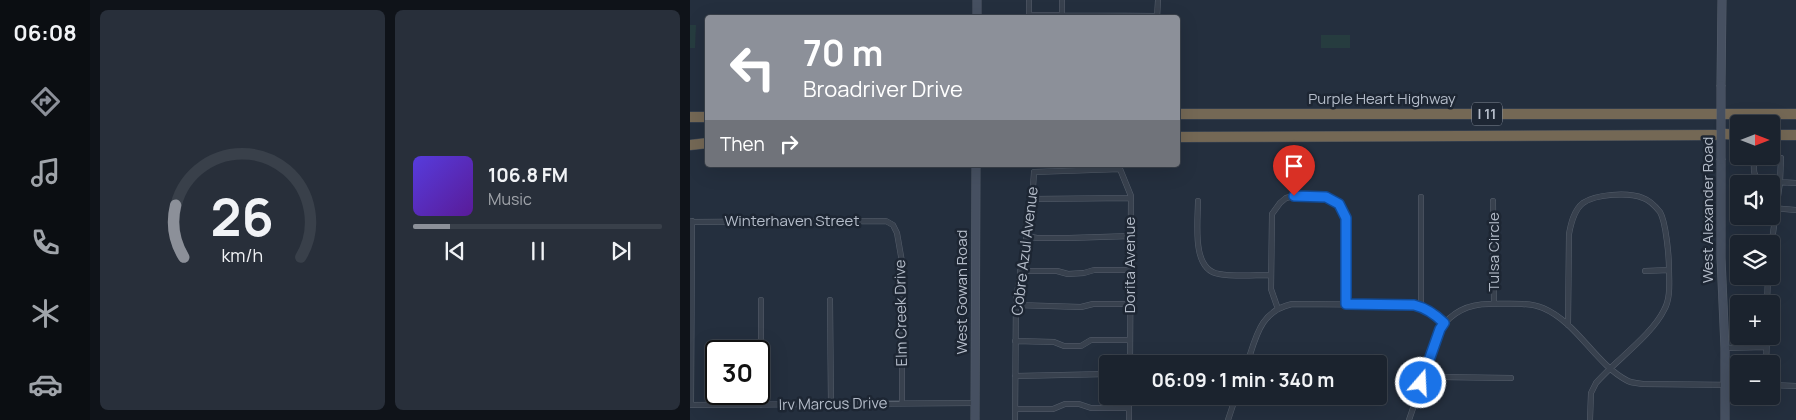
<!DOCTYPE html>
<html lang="en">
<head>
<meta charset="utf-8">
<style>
  :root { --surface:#1b232e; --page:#282f3a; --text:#f1f3f6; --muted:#a0a4aa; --line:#39404a; --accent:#8c9099 }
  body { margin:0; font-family:Manrope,sans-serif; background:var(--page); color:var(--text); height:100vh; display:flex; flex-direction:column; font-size:19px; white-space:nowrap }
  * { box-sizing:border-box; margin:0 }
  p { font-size:16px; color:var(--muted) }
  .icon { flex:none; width:28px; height:28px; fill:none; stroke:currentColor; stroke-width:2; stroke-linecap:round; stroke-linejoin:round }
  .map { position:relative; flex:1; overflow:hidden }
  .drawer { display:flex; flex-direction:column; gap:10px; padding:10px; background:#0f1319; width:600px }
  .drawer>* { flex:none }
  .top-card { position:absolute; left:15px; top:15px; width:475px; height:152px; border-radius:5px; box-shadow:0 5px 20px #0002,0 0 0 1px var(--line); background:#8c9099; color:#fff; overflow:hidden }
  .needle { width:32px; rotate:90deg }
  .fabs { position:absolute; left:1040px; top:115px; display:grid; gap:10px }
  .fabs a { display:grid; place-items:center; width:50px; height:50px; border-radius:5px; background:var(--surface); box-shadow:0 5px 20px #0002,0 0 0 1px var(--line); font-size:25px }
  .speed { position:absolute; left:15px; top:340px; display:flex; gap:10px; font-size:25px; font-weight:700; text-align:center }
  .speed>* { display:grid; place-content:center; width:65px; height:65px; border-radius:50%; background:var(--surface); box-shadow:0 5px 20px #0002,0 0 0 1px var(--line); line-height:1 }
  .speed .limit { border:2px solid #111; border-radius:8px; background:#fff; color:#111 }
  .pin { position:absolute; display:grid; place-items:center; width:42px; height:42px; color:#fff; margin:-51px -21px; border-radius:50% 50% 50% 0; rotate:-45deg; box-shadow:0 0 5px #0007 }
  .pin .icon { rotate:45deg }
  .me { position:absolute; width:55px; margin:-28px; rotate:19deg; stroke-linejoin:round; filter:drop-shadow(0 0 4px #0008) }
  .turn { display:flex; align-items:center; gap:18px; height:105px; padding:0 15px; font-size:22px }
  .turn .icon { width:65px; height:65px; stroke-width:2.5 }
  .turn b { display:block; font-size:35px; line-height:42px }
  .then { display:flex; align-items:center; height:48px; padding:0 15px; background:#0003; gap:10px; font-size:19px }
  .drawer .tile { flex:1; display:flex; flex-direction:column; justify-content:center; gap:8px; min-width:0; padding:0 18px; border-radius:8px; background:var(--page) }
  .drawer .dial { align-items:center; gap:0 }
  .dial svg { height:130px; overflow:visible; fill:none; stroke:var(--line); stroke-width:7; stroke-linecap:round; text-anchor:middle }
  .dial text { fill:var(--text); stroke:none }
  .song { display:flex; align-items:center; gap:15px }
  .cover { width:60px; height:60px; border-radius:8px; background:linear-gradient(135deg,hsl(250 70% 55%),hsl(270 70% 35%)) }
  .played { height:5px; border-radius:2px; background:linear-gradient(90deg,var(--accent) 15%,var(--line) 15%) }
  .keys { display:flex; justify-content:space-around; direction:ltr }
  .drawer .tiles { flex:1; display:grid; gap:10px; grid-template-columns:repeat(2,1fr) }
  .trip { position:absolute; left:409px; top:355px; width:288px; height:50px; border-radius:5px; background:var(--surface); box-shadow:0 5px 20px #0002,0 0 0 1px var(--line); font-weight:700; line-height:50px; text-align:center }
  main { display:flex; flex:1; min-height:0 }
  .menu { display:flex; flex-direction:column; width:90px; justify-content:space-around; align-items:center; background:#0b0e12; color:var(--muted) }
  .menu .icon { width:35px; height:35px }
  .menu .current { color:var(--accent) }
  .menu b { font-size:22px; color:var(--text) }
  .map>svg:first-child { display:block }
  .green { fill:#263c3f }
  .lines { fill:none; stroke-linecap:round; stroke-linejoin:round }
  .street-casing { stroke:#565f6c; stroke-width:6 }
  .secondary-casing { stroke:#565f6c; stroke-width:9 }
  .highway-casing { stroke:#434c59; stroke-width:11 }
  .street { stroke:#38414e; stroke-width:5 }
  .secondary { stroke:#465061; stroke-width:8 }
  .highway { stroke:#746855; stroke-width:10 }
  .secondary-bridge-casing { stroke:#565f6c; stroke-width:9; stroke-linecap:butt }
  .secondary-bridge { stroke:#465061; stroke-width:8 }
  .route-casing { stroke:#114b97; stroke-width:12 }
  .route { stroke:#1a73e8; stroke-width:9 }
  .labels { text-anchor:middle; stroke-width:5; stroke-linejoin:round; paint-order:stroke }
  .shield { fill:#1d2633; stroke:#878f9c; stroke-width:1 }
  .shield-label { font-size:14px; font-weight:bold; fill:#b4bcc9 }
  .street-label { font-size:15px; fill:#b4bcc9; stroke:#1d2633 }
</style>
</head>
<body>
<main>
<nav class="menu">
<b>06:08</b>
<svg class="icon current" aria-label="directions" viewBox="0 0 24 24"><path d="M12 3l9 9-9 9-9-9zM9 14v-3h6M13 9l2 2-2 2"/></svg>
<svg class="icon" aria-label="music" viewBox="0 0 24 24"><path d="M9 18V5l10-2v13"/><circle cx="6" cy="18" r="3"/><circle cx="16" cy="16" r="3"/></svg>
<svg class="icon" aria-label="phone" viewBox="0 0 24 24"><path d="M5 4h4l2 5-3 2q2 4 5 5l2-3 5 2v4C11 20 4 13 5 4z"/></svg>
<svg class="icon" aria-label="climate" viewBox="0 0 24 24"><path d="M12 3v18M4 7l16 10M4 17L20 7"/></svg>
<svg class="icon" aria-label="car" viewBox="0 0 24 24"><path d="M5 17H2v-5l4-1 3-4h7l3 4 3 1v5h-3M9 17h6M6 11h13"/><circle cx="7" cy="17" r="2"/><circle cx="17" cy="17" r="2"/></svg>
</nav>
<section class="drawer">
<div class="tiles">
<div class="tile dial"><svg viewBox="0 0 100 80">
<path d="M14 69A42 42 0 1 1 86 69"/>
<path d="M14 69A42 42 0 0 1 9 37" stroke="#8c9099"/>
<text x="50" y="56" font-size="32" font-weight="700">26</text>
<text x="50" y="72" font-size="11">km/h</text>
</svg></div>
<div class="tile">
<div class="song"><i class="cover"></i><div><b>106.8 FM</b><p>Music</p></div></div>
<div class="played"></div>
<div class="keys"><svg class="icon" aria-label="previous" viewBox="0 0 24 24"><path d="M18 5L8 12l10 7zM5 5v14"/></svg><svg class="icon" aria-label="pause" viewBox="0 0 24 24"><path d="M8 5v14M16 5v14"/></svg><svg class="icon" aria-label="next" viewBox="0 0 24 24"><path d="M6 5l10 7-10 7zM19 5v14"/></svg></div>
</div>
</div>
</section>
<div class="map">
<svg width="1106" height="420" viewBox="0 0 1106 420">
  <rect width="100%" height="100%" fill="#242f3e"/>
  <path class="green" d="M 0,25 L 6,25 L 5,48 L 0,48 Z
    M 631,35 L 660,35 L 660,48 L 631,48 Z"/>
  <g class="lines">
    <defs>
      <path id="street" d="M 339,0 L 339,17
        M 372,0 L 372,16
        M 339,15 L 467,16
        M 467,18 L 468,0
        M 1064,157 C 1064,166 1062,176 1070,181 L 1106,183
        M 731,197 L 731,307
        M 342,199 L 441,198
        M 508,201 C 508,222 501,270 529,274 C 546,277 564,275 581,275
        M 803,201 L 804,304
        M 1081,208 L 1106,210
        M 0,222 L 196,221 L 203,225 L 207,233 L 212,262 L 212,403
        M 336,236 L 347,238 L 379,238 L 441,236
        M 1081,248 L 1090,182 L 1091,158
        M 330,271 L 367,271 L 378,274 L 394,273 L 404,270 L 440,270
        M 955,271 L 979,270
        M 71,300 L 71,405
        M 140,300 L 141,405
        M 1077,304 L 1078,276
        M 326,305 L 391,307 L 403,304 L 440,304
        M 588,309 L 581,289 L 582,214 L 590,203 L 596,198 L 604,196 L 636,197 L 649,203 L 656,218 L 656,304
        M 878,325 L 879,234 C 881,223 884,210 893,203 C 906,194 938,192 953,198 C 959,200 966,207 970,212 C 976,222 979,257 979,269 C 979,282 981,298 974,310 C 962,335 925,361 906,383 L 901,393 L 900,420
        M 325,341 L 364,342 L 374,346 L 391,346 L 401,340 L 440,340
        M 1035,348 L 1076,347
        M 512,363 L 533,364
        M 557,364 C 566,337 570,311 602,304 L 724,305 C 736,308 746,315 754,323
        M 1076,364 L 1077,336
        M 735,372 L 750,377 L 821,378
        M 325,376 L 418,374
        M 1081,385 L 1106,386
        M 0,405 L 285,403
        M 1,405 L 2,221
        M 325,409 L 363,409 L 375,404 L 389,404 L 401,408 L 439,408
        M 325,420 L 326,299 L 342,203 L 344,172 L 430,169 L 441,196 L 440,364
        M 439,420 L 439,396
        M 538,420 L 546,396
        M 719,420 L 750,329 C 762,312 779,304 799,304 C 816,304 838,302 853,308 C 888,323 905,364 938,381 C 942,383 948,383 953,384 L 1049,385"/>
      <path id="secondary" d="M 287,18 L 287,0
        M 1031,85 L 1032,0
        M 1031,160 L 1031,258 L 1035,348 L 1035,420
        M 285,420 L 286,165"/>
      <path id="highway" d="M 488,114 L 1106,114
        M 0,117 L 18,117
        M 1035,134 L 1049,135
        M 1081,135 L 1106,135
        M 488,137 L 1025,135
        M 0,145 L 18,143"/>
    </defs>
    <use href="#street" class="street-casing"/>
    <use href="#secondary" class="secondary-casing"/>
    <use href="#highway" class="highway-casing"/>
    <use href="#street" class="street"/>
    <use href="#secondary" class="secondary"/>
    <use href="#highway" class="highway"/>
    <defs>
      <path id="secondary-bridge" d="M 1031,160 L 1031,85"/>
    </defs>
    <use href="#secondary-bridge" class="secondary-bridge-casing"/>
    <use href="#secondary-bridge" class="secondary-bridge"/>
  </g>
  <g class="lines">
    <defs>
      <path id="route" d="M 604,196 L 636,197 L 649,204 L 656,218 L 656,304 L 724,305 C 736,308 746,315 754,323 L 750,329 L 731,383"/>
    </defs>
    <use href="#route" class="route-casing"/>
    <use href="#route" class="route"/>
  </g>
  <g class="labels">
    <rect class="shield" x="782" y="102.5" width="30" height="23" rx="4"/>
    <g class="shield-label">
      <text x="797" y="119">I 11</text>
    </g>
    <g class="street-label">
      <text x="692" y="104">Purple Heart Highway</text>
      <text transform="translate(1018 210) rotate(-90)" y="5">West Alexander Road</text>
      <text x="102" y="226">Winterhaven Street</text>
      <text transform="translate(335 251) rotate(-83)" y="5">Cobre Azul Avenue</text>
      <text transform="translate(804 252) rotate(-90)" y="5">Tulsa Circle</text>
      <text transform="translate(440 265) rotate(-90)" y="5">Dorita Avenue</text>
      <text transform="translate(272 292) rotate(-90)" y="5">West Gowan Road</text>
      <text transform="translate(211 313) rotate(-91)" y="5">Elm Creek Drive</text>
      <text transform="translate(143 404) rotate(-1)" y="5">Irv Marcus Drive</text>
    </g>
  </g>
</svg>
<div class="fabs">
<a><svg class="needle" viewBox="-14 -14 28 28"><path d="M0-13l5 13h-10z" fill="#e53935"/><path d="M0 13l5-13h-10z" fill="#a0a4aa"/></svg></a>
<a><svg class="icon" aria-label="sound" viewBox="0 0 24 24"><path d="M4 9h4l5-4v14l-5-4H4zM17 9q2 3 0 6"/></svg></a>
<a><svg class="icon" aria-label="layers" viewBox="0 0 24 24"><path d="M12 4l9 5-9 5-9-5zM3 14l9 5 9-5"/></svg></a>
<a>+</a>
<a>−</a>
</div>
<div class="speed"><div class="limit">30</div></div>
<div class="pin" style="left:604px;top:196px;background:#d93025"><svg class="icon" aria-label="arrive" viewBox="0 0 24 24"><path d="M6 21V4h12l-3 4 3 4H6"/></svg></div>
<svg class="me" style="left:731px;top:383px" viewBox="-20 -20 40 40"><circle r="17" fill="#1a73e8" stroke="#fff" stroke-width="3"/><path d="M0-11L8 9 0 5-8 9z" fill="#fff"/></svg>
<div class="trip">06:09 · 1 min · 340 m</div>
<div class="top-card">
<div class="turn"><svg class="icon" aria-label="left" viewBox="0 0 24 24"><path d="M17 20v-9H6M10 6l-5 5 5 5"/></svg><div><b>70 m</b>Broadriver Drive</div></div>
<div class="then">Then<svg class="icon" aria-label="right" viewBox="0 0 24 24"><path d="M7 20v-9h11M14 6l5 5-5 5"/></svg></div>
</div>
</div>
</main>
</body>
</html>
